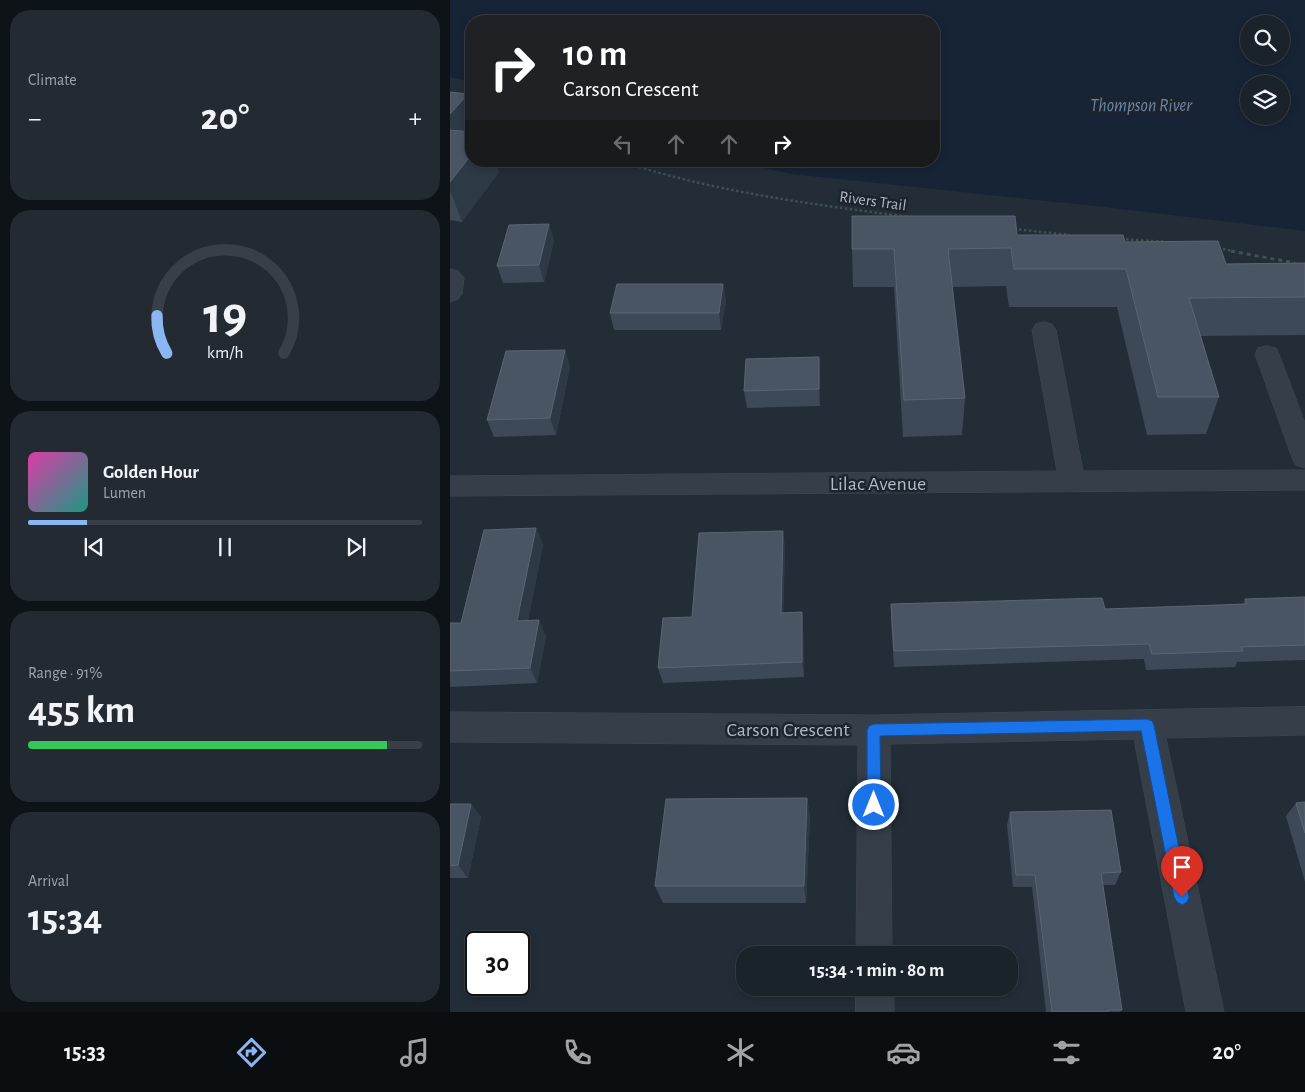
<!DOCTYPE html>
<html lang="en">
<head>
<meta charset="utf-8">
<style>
  :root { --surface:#1a222a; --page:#232a32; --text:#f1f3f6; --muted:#9fa4a8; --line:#383f47; --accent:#8ab6f1 }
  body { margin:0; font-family:"Alegreya Sans",sans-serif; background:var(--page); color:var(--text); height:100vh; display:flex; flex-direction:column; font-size:19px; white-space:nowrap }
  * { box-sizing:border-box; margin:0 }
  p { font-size:16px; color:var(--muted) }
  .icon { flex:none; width:28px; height:28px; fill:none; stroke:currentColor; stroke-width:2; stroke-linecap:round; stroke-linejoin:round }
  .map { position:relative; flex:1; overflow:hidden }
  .details { display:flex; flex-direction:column; gap:10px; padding:10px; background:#0e1317; width:450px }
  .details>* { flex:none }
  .guide { position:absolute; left:15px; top:15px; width:475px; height:152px; border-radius:20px; box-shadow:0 2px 8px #0003,0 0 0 1px var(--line); background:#202124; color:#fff; overflow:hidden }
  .tools { position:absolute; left:790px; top:15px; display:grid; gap:10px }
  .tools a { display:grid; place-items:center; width:50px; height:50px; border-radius:50%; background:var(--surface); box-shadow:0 2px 8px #0003,0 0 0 1px var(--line); font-size:25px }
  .speed { position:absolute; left:15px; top:931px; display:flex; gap:10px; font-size:25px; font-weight:700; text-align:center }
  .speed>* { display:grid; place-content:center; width:65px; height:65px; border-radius:50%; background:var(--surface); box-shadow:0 2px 8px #0003,0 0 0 1px var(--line); line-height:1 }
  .speed .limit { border:2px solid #111; border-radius:8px; background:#fff; color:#111 }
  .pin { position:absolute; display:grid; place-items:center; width:42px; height:42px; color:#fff; margin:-51px -21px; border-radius:50% 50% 50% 0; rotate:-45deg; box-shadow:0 0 5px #0007 }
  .pin .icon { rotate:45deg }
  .me { position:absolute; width:55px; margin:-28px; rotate:0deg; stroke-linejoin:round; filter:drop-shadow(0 0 4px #0008) }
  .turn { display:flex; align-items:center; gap:18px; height:105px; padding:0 15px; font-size:22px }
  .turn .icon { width:65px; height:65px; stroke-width:2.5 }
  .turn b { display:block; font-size:35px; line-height:42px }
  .lanes { display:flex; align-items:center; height:48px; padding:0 15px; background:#0003; justify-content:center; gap:25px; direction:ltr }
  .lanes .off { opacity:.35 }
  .big { font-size:38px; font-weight:700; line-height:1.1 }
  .details .widget { flex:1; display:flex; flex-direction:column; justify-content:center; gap:8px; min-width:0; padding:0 18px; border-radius:20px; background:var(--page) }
  .details .dial { align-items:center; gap:0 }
  .dial svg { height:130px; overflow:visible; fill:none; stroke:var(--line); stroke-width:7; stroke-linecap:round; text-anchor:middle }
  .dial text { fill:var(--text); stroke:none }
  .song { display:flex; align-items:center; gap:15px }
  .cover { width:60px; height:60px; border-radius:8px; background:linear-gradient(135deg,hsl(320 70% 55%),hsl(170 70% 35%)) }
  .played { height:5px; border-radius:2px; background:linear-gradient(90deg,var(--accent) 15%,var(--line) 15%) }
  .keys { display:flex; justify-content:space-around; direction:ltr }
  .heat { display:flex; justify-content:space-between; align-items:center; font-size:28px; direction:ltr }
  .charge { height:8px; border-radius:4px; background:linear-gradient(90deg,#34c759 91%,var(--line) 0) }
  .trip { position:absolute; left:286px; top:946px; width:282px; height:50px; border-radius:20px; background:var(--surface); box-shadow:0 2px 8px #0003,0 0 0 1px var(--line); font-weight:700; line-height:50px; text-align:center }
  .dock { display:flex; height:80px; justify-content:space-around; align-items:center; background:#0a0e11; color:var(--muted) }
  .dock .icon { width:35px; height:35px }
  .dock .current { color:var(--accent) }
  .dock b { font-size:22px; color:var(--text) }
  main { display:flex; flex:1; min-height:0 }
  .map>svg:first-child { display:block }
  .water { fill:#172435; fill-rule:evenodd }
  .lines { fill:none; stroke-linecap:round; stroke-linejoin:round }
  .minor-casing { stroke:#3f4852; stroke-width:1 }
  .path-far1 { stroke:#3d5151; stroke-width:2.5; stroke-dasharray:2.5 2.5; stroke-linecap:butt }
  .path { stroke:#3d5151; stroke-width:3; stroke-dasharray:4 4; stroke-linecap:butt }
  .minor { fill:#363f49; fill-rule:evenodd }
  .wall { fill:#3e4957 }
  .shaded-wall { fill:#2e3946 }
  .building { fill:#4a5563; stroke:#5a6572 }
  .route { fill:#1a73e8; stroke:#114b97 }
  .labels { text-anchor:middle; stroke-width:5; stroke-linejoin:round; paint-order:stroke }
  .far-street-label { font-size:16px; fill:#b1b9c5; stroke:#1c242d }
  .far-water-label { font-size:18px; font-style:italic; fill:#6c85a2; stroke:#1c242d }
  .street-label { font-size:20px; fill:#b1b9c5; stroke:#1c242d }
</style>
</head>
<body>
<main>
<section class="details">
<div class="widget"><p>Climate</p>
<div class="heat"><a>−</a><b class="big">20°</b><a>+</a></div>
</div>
<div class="widget dial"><svg viewBox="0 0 100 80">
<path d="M14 69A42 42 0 1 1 86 69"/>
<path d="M14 69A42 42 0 0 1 8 46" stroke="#8ab6f1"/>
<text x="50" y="56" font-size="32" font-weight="700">19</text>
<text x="50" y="72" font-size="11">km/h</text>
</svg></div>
<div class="widget">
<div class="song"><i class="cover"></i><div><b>Golden Hour</b><p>Lumen</p></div></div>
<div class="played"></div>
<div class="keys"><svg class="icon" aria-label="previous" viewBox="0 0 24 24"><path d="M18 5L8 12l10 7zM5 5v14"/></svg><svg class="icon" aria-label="pause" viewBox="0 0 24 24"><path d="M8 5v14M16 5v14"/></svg><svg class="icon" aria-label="next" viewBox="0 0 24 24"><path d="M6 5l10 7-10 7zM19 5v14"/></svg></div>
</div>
<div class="widget"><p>Range · 91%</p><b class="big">455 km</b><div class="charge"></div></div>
<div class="widget"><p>Arrival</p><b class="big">15:34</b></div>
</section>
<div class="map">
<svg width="855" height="1012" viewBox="0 0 855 1012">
  <rect width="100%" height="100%" fill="#232d38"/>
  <path class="water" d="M 0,0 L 855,0 L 855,231 L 654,207 L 342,174 L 283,161 L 484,161 L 484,21 L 21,21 L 21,82 L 0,77 ZM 799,24 L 831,24 L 831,56 L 799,56 ZM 799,84 L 831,84 L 831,116 L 799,116 Z"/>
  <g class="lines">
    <defs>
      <path id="minor" d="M 0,269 L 8,271 L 14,278 L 12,294 L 8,299 L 0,302 Z
        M 594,322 L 602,324 L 606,330 L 633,471 L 855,470 L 855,490 L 0,496 L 0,476 L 607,471 L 582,330 L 586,324 Z
        M 817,346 L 826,348 L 829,354 L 855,423 L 855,468 L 846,465 L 842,458 L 805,354 L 808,348 Z
        M 855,707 L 855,735 L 716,738 L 774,1012 L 736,1012 L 684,739 L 440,744 L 442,955 L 406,955 L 408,745 L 0,742 L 0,712 L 424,715 Z
        M 406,988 L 444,988 L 444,1012 L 406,1012 Z"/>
    </defs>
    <use href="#minor" class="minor-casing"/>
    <path class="path-far1" d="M 170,161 C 264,192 361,204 459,217
      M 564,229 L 620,235
      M 671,239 L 717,242
      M 768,248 L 787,252"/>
    <path class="path" d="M 781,251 L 845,263"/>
    <use href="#minor" class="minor"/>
  </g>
  <path class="wall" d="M 0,92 L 21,161 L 49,172 L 12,222 L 0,220 Z
    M 99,224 L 104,241 L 94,282 L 53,283 L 47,266 Z
    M 567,235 L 675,242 L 776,264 L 855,263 L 855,335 L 751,336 L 769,397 L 756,434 L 697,435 L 667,307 L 559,307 L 556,286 L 502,287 L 515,398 L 512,435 L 453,437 L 444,287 L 403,287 L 402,249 Z
    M 273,284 L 276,301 L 271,330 L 164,330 L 160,313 Z
    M 115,350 L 120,367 L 106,435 L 44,437 L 37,420 Z
    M 369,357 L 370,406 L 297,408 L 294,391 Z
    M 86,528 L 93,545 L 78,620 L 96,636 L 87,683 L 0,687 L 0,623 L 11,623 Z
    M 335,547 L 333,613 L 352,612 L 353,628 L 354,677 L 213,683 L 208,668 L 242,617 Z
    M 855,597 L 855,660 L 787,662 L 785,667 L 696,670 L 694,659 L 444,667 L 441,620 L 441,604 L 655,609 L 793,604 L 795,599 Z
    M 357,798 L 360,817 L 356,903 L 213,903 L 205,886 Z
    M 855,802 L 855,882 L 836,816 L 846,803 Z
    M 0,804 L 21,804 L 31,817 L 18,878 L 0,878 Z
    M 560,812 L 671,872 L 665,885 L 653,885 L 672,1010 L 670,1012 L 596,1012 L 582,887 L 563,887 L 557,825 Z"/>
  <path class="shaded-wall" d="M 18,94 L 21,105 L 21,140 L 0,165 L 0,114 Z
    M 21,155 L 21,161 L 46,161 L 49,172 L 12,222 L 0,190 L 0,182 Z
    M 99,224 L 104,241 L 94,282 L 89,265 Z
    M 273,284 L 276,301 L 271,330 L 269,313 Z
    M 115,350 L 120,367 L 106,435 L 100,418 Z
    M 369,357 L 370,375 L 370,406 L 369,389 Z
    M 86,528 L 93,545 L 75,636 L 67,621 Z
    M 333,531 L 335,547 L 333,629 L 331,613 Z
    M 352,612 L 353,628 L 354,677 L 352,662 Z
    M 89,620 L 96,636 L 87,683 L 80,668 Z
    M 357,798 L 360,817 L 356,903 L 354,886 Z
    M 21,804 L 31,817 L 18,878 L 8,865 Z"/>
  <path class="building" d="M 0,92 L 18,94 L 0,114 Z
    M 0,130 L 21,132 L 21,155 L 0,182 Z
    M 402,216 L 565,216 L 567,235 L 673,235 L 675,242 L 768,241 L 776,264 L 855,263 L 855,297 L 739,298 L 769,397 L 708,397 L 676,269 L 564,269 L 561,248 L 498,249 L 515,398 L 454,400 L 444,249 L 402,249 Z
    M 99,224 L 89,265 L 47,266 L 59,225 Z
    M 167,284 L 273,284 L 269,313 L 160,313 Z
    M 115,350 L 100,418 L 37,420 L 56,351 Z
    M 369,357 L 369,389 L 294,391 L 296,359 Z
    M 86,528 L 67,621 L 89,620 L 80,668 L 0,671 L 0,623 L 11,623 L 34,530 Z
    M 333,531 L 331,613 L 352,612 L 352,662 L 208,668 L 213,618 L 242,617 L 249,533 Z
    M 855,597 L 855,645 L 791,647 L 793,651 L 702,654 L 699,644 L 444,651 L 441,604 L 652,598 L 655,609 L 797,604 L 795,599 Z
    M 357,798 L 354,886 L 205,886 L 216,799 Z
    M 855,802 L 855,833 L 846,803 Z
    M 0,804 L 21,804 L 8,865 L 0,866 Z
    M 661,810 L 671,872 L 651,873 L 672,1010 L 658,1010 L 658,1012 L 602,1012 L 585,875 L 566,875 L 560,812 Z"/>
  <path class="route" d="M 697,719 L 702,721 L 704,725 L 739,897 L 737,902 L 732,905 L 727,902 L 724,897 L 691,731 L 430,736 L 431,805 L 429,810 L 424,812 L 419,810 L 417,805 L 417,730 L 419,726 L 424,724 Z"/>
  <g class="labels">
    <g class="far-street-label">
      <text transform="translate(423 200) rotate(8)" y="6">Rivers Trail</text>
    </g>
    <g class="far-water-label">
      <text x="691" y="111">Thompson River</text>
    </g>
    <g class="street-label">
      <text x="428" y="490">Lilac Avenue</text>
      <text x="338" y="736">Carson Crescent</text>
    </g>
  </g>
</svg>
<div class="tools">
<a><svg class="icon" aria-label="search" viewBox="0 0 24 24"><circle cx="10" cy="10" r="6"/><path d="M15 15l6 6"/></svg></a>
<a><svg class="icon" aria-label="layers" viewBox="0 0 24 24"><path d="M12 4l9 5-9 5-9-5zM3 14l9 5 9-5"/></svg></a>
</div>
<div class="speed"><div class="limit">30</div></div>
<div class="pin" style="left:732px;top:897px;background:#d93025"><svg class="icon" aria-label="arrive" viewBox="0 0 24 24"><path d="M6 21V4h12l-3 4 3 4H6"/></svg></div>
<svg class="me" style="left:424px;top:805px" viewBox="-20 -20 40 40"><circle r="17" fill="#1a73e8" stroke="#fff" stroke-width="3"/><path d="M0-11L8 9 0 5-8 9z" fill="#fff"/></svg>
<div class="trip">15:34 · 1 min · 80 m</div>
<div class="guide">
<div class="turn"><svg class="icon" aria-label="right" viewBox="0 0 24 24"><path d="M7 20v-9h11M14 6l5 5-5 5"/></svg><div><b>10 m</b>Carson Crescent</div></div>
<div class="lanes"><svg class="icon off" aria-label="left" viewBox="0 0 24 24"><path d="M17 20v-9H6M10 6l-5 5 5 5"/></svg><svg class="icon off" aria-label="ahead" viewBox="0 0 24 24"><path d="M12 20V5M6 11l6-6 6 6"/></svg><svg class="icon off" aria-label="ahead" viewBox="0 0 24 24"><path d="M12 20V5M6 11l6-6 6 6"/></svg><svg class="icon" aria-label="right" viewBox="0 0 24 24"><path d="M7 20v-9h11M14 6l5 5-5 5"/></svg></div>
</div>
</div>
</main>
<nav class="dock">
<b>15:33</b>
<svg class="icon current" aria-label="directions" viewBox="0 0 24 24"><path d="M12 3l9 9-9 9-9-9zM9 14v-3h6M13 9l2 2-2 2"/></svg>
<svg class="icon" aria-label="music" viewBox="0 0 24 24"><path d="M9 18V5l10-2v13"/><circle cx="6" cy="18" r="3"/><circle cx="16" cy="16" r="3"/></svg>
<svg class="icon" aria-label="phone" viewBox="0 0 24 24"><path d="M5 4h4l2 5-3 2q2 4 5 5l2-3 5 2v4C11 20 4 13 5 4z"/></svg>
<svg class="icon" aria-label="climate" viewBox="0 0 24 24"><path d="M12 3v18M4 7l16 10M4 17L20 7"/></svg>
<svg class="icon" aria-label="car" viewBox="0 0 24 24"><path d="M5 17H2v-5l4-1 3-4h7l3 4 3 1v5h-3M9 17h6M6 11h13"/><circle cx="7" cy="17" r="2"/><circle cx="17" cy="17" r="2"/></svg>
<svg class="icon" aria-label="filters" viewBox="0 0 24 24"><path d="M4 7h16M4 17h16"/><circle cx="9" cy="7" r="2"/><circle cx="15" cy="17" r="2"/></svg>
<b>20°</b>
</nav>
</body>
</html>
